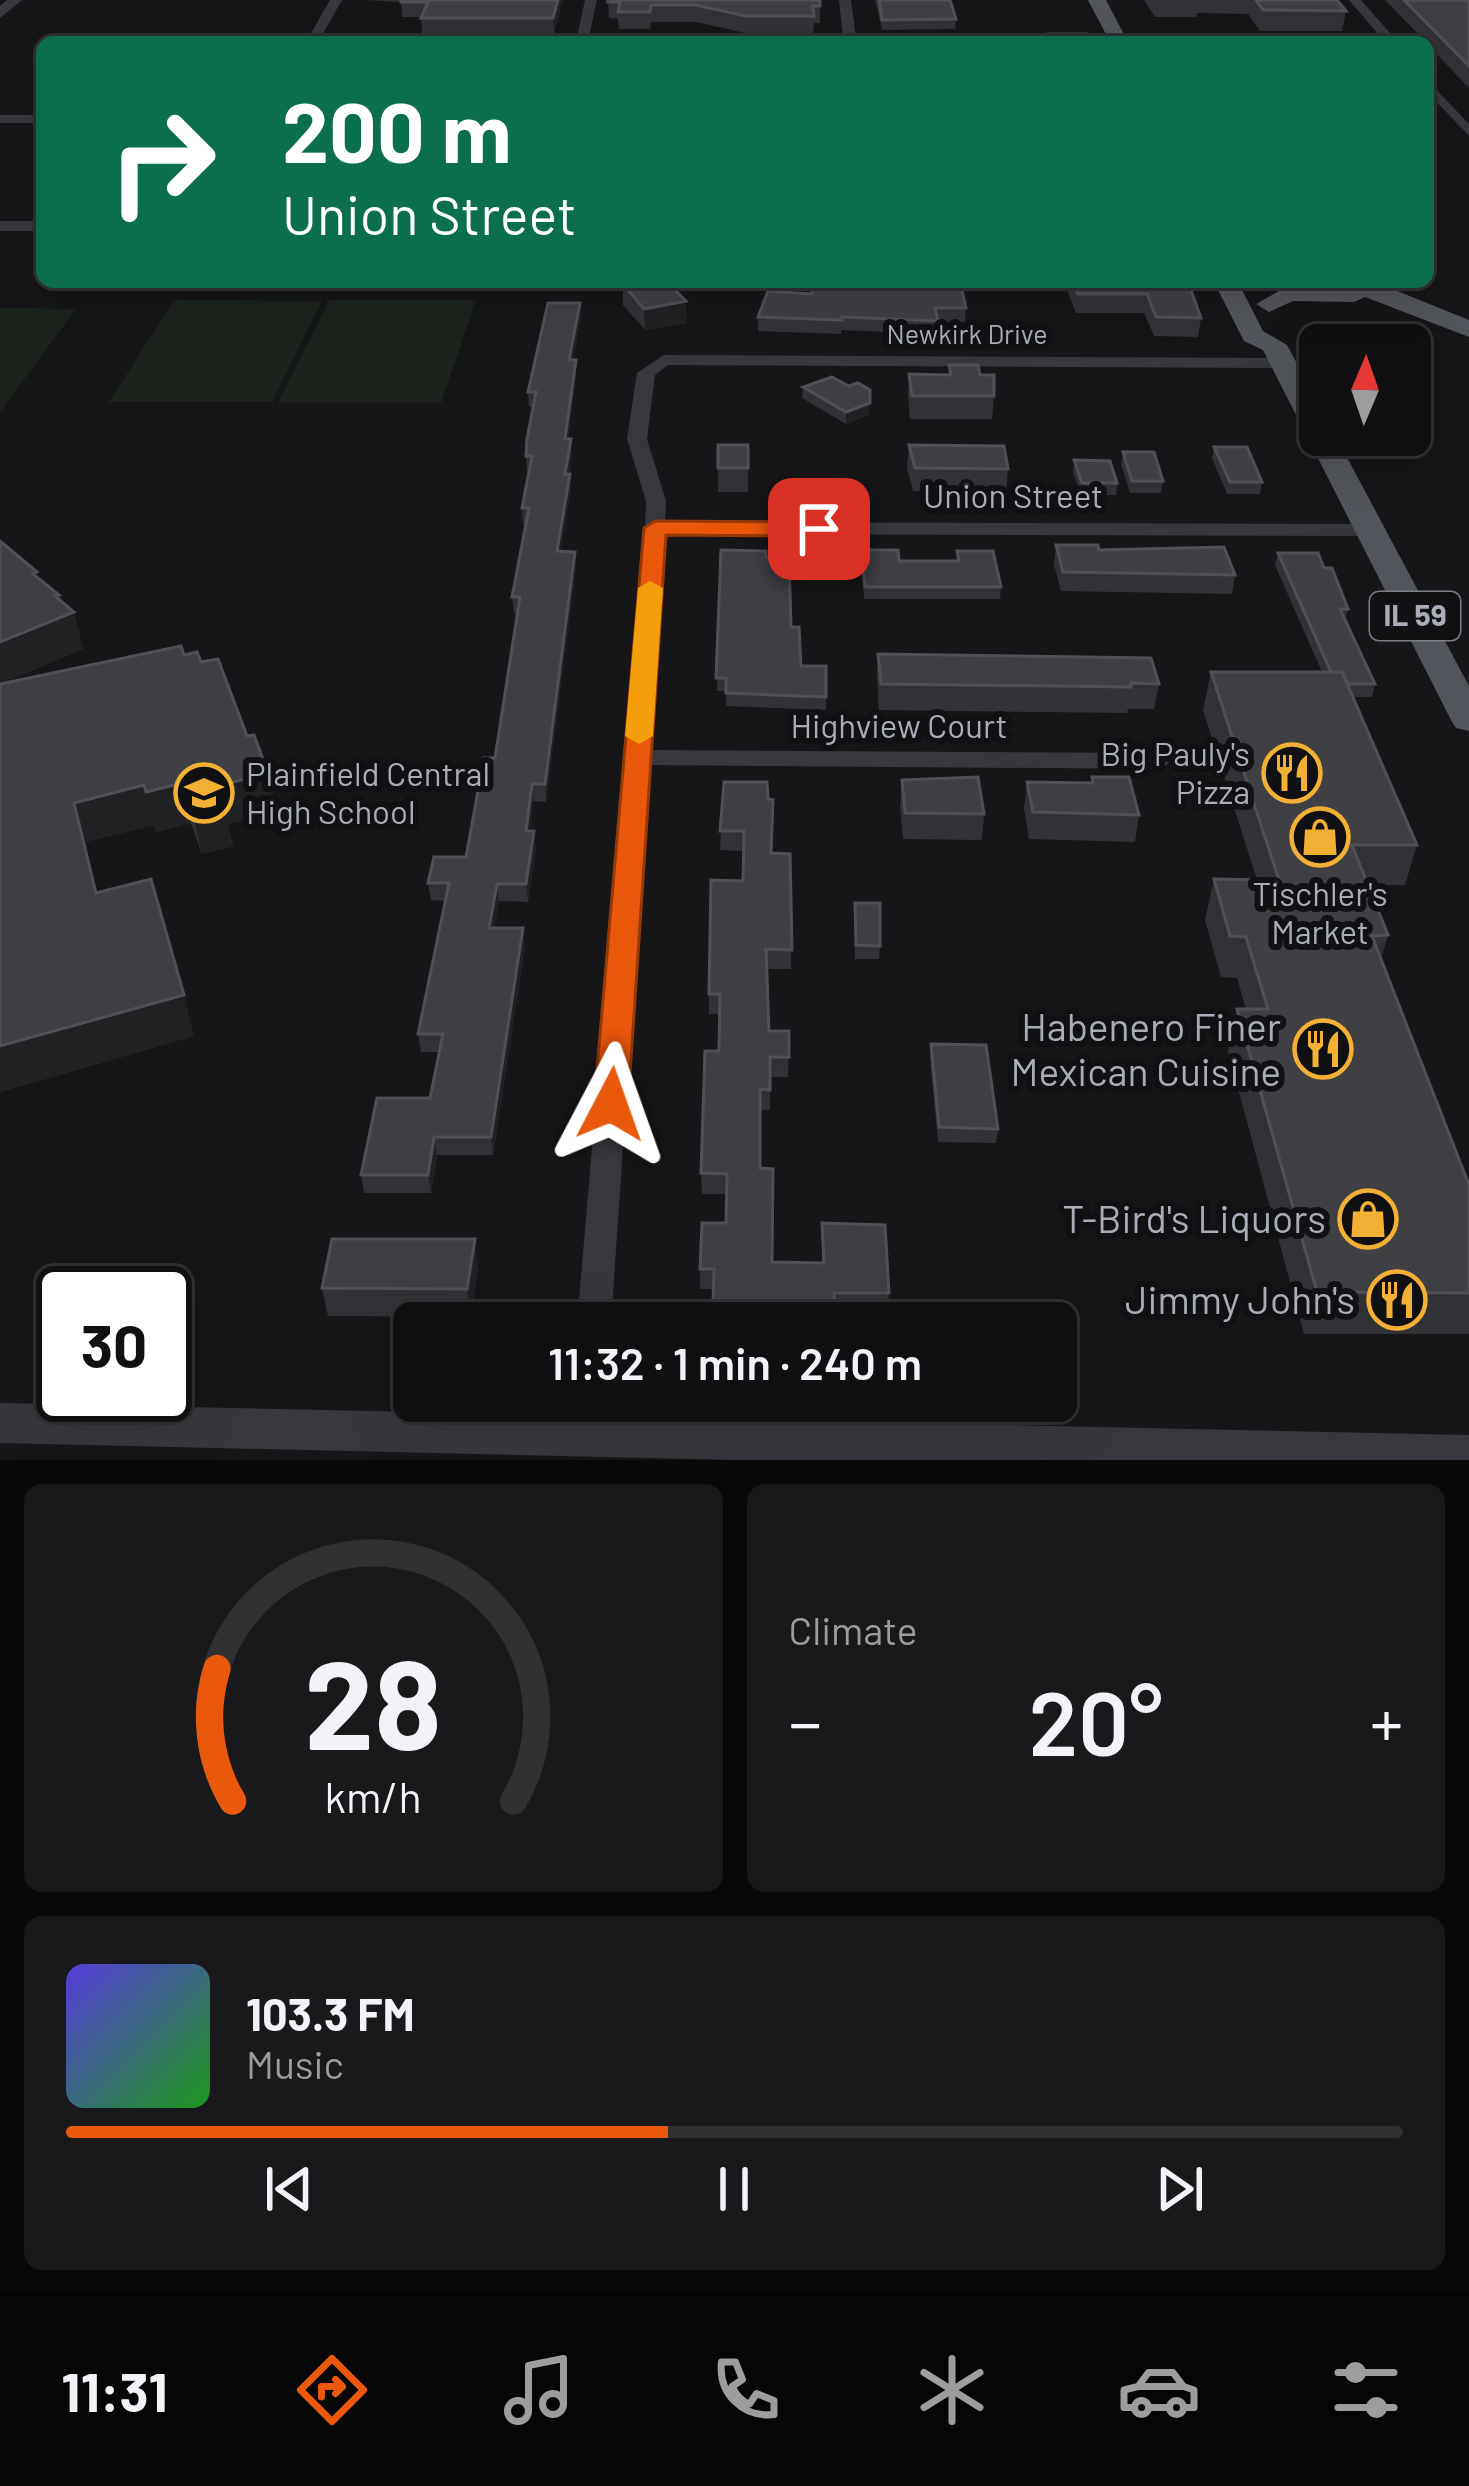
<!DOCTYPE html>
<html lang="en">
<head>
<meta charset="utf-8">
<style>
  :root { --surface:#101012; --page:#19191b; --text:#f1f3f6; --muted:#9c9d9f; --line:#303032; --accent:#ea580c }
  body { margin:0; font-family:Barlow,sans-serif; background:var(--page); color:var(--text); height:100vh; display:flex; flex-direction:column; font-size:45px; white-space:nowrap }
  * { box-sizing:border-box; margin:0 }
  p { font-size:39px; color:var(--muted) }
  .icon { flex:none; width:66px; height:66px; fill:none; stroke:currentColor; stroke-width:2; stroke-linecap:round; stroke-linejoin:round }
  .map { position:relative; height:1460px; overflow:hidden }
  .side { display:flex; flex-direction:column; gap:24px; padding:24px; background:#09090a; flex:1 }
  .side>* { flex:none }
  .hud { position:absolute; left:36px; top:36px; width:1398px; height:252px; border-radius:18px; box-shadow:0 12px 48px #0002,0 0 0 3px var(--line); background:#0b6e4f; color:#fff; overflow:hidden }
  .needle { width:78px; rotate:2deg }
  .tools { position:absolute; left:1299px; top:324px; display:grid; gap:24px }
  .tools a { display:grid; place-items:center; width:132px; height:132px; border-radius:18px; background:var(--surface); box-shadow:0 12px 48px #0002,0 0 0 3px var(--line); font-size:60px }
  .speed { position:absolute; left:36px; top:1266px; display:flex; gap:24px; font-size:60px; font-weight:700; text-align:center }
  .speed>* { display:grid; place-content:center; width:156px; height:156px; border-radius:50%; background:var(--surface); box-shadow:0 12px 48px #0002,0 0 0 3px var(--line); line-height:1 }
  .speed .limit { border:6px solid #111; border-radius:18px; background:#fff; color:#111 }
  .pin { position:absolute; display:grid; place-items:center; width:102px; height:102px; color:#fff; margin:-51px; border-radius:24px; box-shadow:0 6px 18px #0006 }
  .me { position:absolute; width:132px; margin:-66px; rotate:4deg; stroke-linejoin:round; filter:drop-shadow(0 0 9px #0008) }
  .turn { display:flex; align-items:center; gap:42px; height:252px; padding:0 48px; font-size:54px }
  .turn .icon { width:156px; height:156px; stroke-width:2.5 }
  .turn b { display:block; font-size:84px; line-height:102px }
  .big { font-size:90px; font-weight:600; line-height:1.1 }
  .side .card { flex:1; display:flex; flex-direction:column; justify-content:center; gap:18px; min-width:0; padding:0 42px; border-radius:18px; background:var(--page) }
  .side .dial { align-items:center; gap:0 }
  .dial svg { height:312px; overflow:visible; fill:none; stroke:var(--line); stroke-width:7; stroke-linecap:round; text-anchor:middle }
  .dial text { fill:var(--text); stroke:none }
  .song { display:flex; align-items:center; gap:36px }
  .cover { width:144px; height:144px; border-radius:18px; background:linear-gradient(135deg,hsl(250 70% 55%),hsl(120 70% 35%)) }
  .played { height:12px; border-radius:6px; background:linear-gradient(90deg,var(--accent) 45%,var(--line) 45%) }
  .keys { display:flex; justify-content:space-around; direction:ltr }
  .heat { display:flex; justify-content:space-between; align-items:center; font-size:66px; direction:ltr }
  .side .tiles { flex:1; display:grid; gap:24px; grid-template-columns:1fr 1fr }
  .card:last-child { grid-column:span 2 }
  .trip { position:absolute; left:393px; top:1302px; width:684px; height:120px; border-radius:18px; background:var(--surface); box-shadow:0 12px 48px #0002,0 0 0 3px var(--line); font-weight:600; line-height:120px; text-align:center }
  .tab-bar { display:flex; height:192px; justify-content:space-around; align-items:center; background:#060607; color:var(--muted) }
  .tab-bar .icon { width:84px; height:84px }
  .tab-bar .on { color:var(--accent) }
  .tab-bar b { font-size:54px; color:var(--text) }
  .map>svg:first-child { display:block }
  .green { fill:#1c231d }
  .lines { fill:none; stroke-linecap:round; stroke-linejoin:round }
  .minor { fill:#37383d; fill-rule:evenodd }
  .tertiary { fill:#37383d; fill-rule:evenodd }
  .primary { fill:#53555c; fill-rule:evenodd }
  .wall { fill:#323236 }
  .shaded-wall { fill:#212124 }
  .building { fill:#3f3f44; stroke:#4f5156; stroke-width:3 }
  .route { fill:#ea580c; stroke:#983908; stroke-width:3 }
  .slow { fill:#f59e0b }
  .labels { text-anchor:middle; stroke-width:12; stroke-linejoin:round; paint-order:stroke }
  .far-street-label { font-size:27px; fill:#a8adb8; stroke:#111113 }
  .shield { fill:#111113; stroke:#7b7e86; stroke-width:3 }
  .shield-label { font-size:30px; font-weight:bold; fill:#a8adb8 }
  .street-label { font-size:33px; fill:#a8adb8; stroke:#111113 }
  .poi-label { font-size:33px; fill:#a8adb8; stroke:#111113; text-anchor:end }
  .near-poi-label { font-size:39px; fill:#a8adb8; stroke:#111113; text-anchor:end }
</style>
</head>
<body>
<div class="map">
<svg width="1469" height="1460" viewBox="0 0 1469 1460">
  <rect width="100%" height="100%" fill="#161618"/>
  <path class="green" d="M 174,300 L 322,301 L 272,402 L 109,402 Z
    M 329,300 L 476,300 L 441,403 L 278,403 Z
    M 0,308 L 76,309 L 0,412 Z"/>
  <g class="lines">
    <path class="minor" d="M 330,0 L 342,0 L 321,37 L 443,37 L 449,41 L 306,42 Z
      M 585,0 L 597,0 L 589,37 L 843,38 L 839,0 L 851,0 L 856,38 L 1077,38 L 1115,31 L 1169,42 L 1115,39 L 1097,42 L 490,41 L 496,37 L 577,37 Z
      M 1349,0 L 1361,0 L 1398,42 L 1385,42 Z
      M 1428,81 L 1469,124 L 1469,136 L 1428,93 Z
      M 0,115 L 42,115 L 42,123 L 0,123 Z
      M 0,221 L 42,221 L 42,231 L 0,231 Z
      M 664,355 L 1284,358 L 1293,363 L 1284,368 L 668,365 L 655,375 L 647,439 L 666,501 L 665,522 L 1370,524 L 1380,530 L 1370,536 L 665,534 L 650,750 L 1160,753 L 1172,761 L 1160,769 L 649,765 L 611,1323 L 577,1323 L 645,528 L 646,501 L 627,439 L 637,373 Z
      M 570,1401 L 606,1401 L 604,1437 L 599,1449 L 586,1453 L 573,1449 L 568,1437 Z"/>
    <path class="tertiary" d="M 7,0 L 22,0 L 0,18 L 0,6 Z
      M 0,1403 L 1469,1435 L 1469,1460 L 737,1460 L 0,1443 Z"/>
    <path class="primary" d="M 1088,0 L 1106,0 L 1128,42 L 1110,42 Z
      M 1214,282 L 1238,282 L 1263,331 L 1287,345 L 1320,406 L 1320,435 L 1335,435 L 1469,686 L 1469,731 L 1456,728 L 1451,720 L 1263,350 L 1244,341 Z
      M 1346,282 L 1375,282 L 1469,320 L 1469,337 L 1365,297 L 1354,302 L 1293,301 L 1269,312 L 1256,304 L 1288,286 L 1350,287 Z"/>
  </g>
  <path class="wall" d="M 367,0 L 563,0 L 554,33 L 422,33 L 421,17 L 402,17 L 401,2 Z
    M 608,0 L 820,0 L 820,23 L 814,23 L 813,33 L 745,33 L 696,22 L 651,22 L 650,29 L 619,29 L 618,19 L 609,18 Z
    M 875,0 L 950,0 L 956,19 L 955,29 L 882,30 Z
    M 1144,0 L 1337,0 L 1346,11 L 1342,31 L 1260,31 L 1248,14 L 1197,13 L 1197,17 L 1155,17 Z
    M 1385,0 L 1469,0 L 1469,88 L 1428,45 L 1428,42 L 1426,42 Z
    M 1064,282 L 1188,282 L 1201,318 L 1198,337 L 1154,336 L 1144,313 L 1076,313 Z
    M 623,284 L 687,323 L 645,330 L 623,305 Z
    M 768,291 L 966,308 L 965,322 L 938,322 L 937,334 L 841,330 L 841,334 L 758,331 L 758,317 Z
    M 580,303 L 581,317 L 573,360 L 576,360 L 576,374 L 568,439 L 572,454 L 569,474 L 571,490 L 560,551 L 575,552 L 576,568 L 546,802 L 533,801 L 530,831 L 536,848 L 528,902 L 499,901 L 494,928 L 525,946 L 493,1155 L 437,1155 L 431,1193 L 364,1193 L 361,1175 L 430,1098 L 439,1052 L 421,1052 L 418,1034 L 446,901 L 431,900 L 428,883 L 466,857 L 495,758 L 518,613 L 514,613 L 512,597 L 526,524 L 523,524 L 522,508 L 529,471 L 527,471 L 526,456 L 533,407 L 529,407 L 528,392 Z
    M 949,365 L 980,375 L 994,396 L 992,419 L 910,419 L 908,397 L 909,374 L 948,375 Z
    M 803,387 L 869,415 L 846,424 L 802,398 Z
    M 718,445 L 748,445 L 748,492 L 718,492 Z
    M 909,445 L 1008,469 L 1006,493 L 913,491 L 907,468 Z
    M 1214,447 L 1262,482 L 1260,494 L 1227,494 L 1212,458 Z
    M 1123,452 L 1163,481 L 1161,493 L 1130,493 L 1121,464 Z
    M 1074,460 L 1117,483 L 1116,495 L 1081,495 L 1073,472 Z
    M 0,541 L 74,612 L 83,649 L 0,684 L 184,655 L 201,662 L 276,812 L 228,824 L 233,846 L 202,854 L 191,823 L 156,832 L 154,825 L 85,842 L 97,893 L 194,1036 L 0,1092 Z
    M 1056,545 L 1235,575 L 1232,594 L 1061,591 L 1054,564 Z
    M 721,550 L 766,557 L 791,627 L 801,666 L 826,666 L 826,710 L 726,706 L 726,691 L 717,691 Z
    M 861,550 L 899,561 L 956,561 L 957,551 L 1001,587 L 1000,599 L 864,599 Z
    M 1278,553 L 1324,568 L 1348,609 L 1345,621 L 1375,684 L 1372,697 L 1353,697 L 1417,845 L 1405,885 L 1368,885 L 1388,935 L 1381,959 L 1469,1185 L 1469,1334 L 1304,1334 L 1228,1051 L 1237,1009 L 1246,1009 L 1237,978 L 1221,977 L 1205,920 L 1214,879 L 1257,880 L 1203,710 L 1211,672 L 1322,672 L 1275,565 Z
    M 878,654 L 1159,684 L 1154,709 L 1128,709 L 1127,713 L 879,710 L 877,679 Z
    M 1092,777 L 1139,815 L 1135,842 L 1029,839 L 1024,808 L 1027,782 L 1091,783 Z
    M 902,780 L 984,814 L 982,840 L 903,839 L 900,807 Z
    M 724,782 L 772,853 L 791,913 L 791,969 L 767,969 L 769,1031 L 789,1031 L 788,1077 L 770,1077 L 770,1110 L 760,1110 L 760,1168 L 772,1262 L 822,1263 L 822,1223 L 889,1293 L 887,1314 L 835,1313 L 834,1323 L 713,1323 L 713,1289 L 700,1289 L 700,1269 L 726,1223 L 726,1194 L 702,1194 L 701,1173 L 719,1051 L 720,1014 L 709,1014 L 709,994 L 743,881 L 744,851 L 720,850 Z
    M 855,903 L 880,946 L 879,959 L 855,959 Z
    M 931,1044 L 998,1129 L 996,1143 L 938,1142 L 930,1058 Z
    M 478,1267 L 471,1317 L 328,1316 L 322,1288 Z"/>
  <path class="shaded-wall" d="M 558,0 L 563,0 L 554,33 L 553,18 Z
    M 686,301 L 687,323 L 645,330 L 644,309 Z
    M 580,303 L 581,317 L 570,374 L 569,360 Z
    M 576,360 L 576,374 L 566,454 L 565,439 Z
    M 870,403 L 869,415 L 846,424 L 846,412 Z
    M 571,439 L 572,454 L 566,490 L 565,474 Z
    M 570,474 L 571,490 L 558,567 L 557,551 Z
    M 575,552 L 576,568 L 546,802 L 545,784 Z
    M 59,595 L 64,616 L 74,612 L 83,649 L 0,684 L 0,642 Z
    M 268,773 L 276,812 L 228,824 L 233,846 L 202,854 L 193,814 L 218,786 Z
    M 182,783 L 191,823 L 156,832 L 146,792 Z
    M 532,784 L 533,801 L 528,848 L 526,831 Z
    M 144,785 L 154,825 L 85,842 L 107,934 L 74,803 Z
    M 534,831 L 536,848 L 528,902 L 526,884 Z
    M 497,884 L 499,901 L 491,946 L 489,928 Z
    M 523,928 L 525,946 L 493,1155 L 491,1137 Z
    M 184,995 L 194,1036 L 0,1092 L 0,1046 Z
    M 434,1137 L 437,1155 L 431,1193 L 428,1175 Z
    M 475,1239 L 478,1267 L 471,1317 L 467,1289 Z"/>
  <path class="building" d="M 401,0 L 558,0 L 553,18 L 421,18 L 428,2 L 401,2 Z
    M 608,0 L 820,0 L 820,6 L 813,6 L 814,16 L 745,16 L 696,5 L 651,5 L 650,12 L 618,12 L 620,2 L 608,2 Z
    M 879,0 L 950,0 L 956,19 L 882,20 Z
    M 1256,0 L 1337,0 L 1346,11 L 1263,10 Z
    M 1404,0 L 1469,0 L 1469,66 Z
    M 1049,34 L 1087,34 L 1091,42 L 1053,42 Z
    M 416,38 L 526,38 L 524,42 L 414,42 Z
    M 635,282 L 667,282 L 686,301 L 644,309 L 623,284 Z
    M 812,282 L 960,282 L 966,308 L 935,308 L 938,321 L 842,317 L 842,320 L 758,317 L 768,291 L 812,294 Z
    M 1073,282 L 1188,282 L 1201,318 L 1156,317 L 1147,294 L 1078,294 Z
    M 548,303 L 580,303 L 569,360 L 576,360 L 565,439 L 571,439 L 565,474 L 570,474 L 557,551 L 575,552 L 545,784 L 532,784 L 526,831 L 534,831 L 526,884 L 497,884 L 489,928 L 523,928 L 491,1137 L 434,1137 L 428,1175 L 361,1175 L 377,1098 L 430,1098 L 443,1034 L 418,1034 L 449,883 L 428,883 L 434,857 L 466,857 L 484,758 L 495,758 L 520,597 L 512,597 L 529,508 L 522,508 L 532,456 L 526,456 L 527,439 L 536,392 L 528,392 Z
    M 949,365 L 978,365 L 980,375 L 994,375 L 994,396 L 912,396 L 909,374 L 951,375 Z
    M 832,377 L 849,386 L 858,383 L 870,390 L 870,403 L 846,412 L 803,387 Z
    M 718,445 L 748,445 L 748,468 L 718,468 Z
    M 909,445 L 1004,446 L 1008,469 L 915,468 Z
    M 1214,447 L 1247,447 L 1262,482 L 1230,482 Z
    M 1123,452 L 1154,452 L 1163,481 L 1132,481 Z
    M 1074,460 L 1110,461 L 1117,483 L 1082,483 Z
    M 0,541 L 37,572 L 33,574 L 59,595 L 55,596 L 74,612 L 0,642 Z
    M 1056,545 L 1098,545 L 1099,550 L 1224,547 L 1235,575 L 1063,572 Z
    M 721,550 L 766,551 L 766,557 L 789,557 L 791,627 L 799,627 L 801,666 L 826,666 L 826,697 L 726,693 L 726,678 L 716,678 Z
    M 861,550 L 898,550 L 899,561 L 959,561 L 957,551 L 993,551 L 1001,587 L 865,587 Z
    M 1278,553 L 1318,553 L 1324,568 L 1332,568 L 1348,609 L 1340,609 L 1375,684 L 1348,684 L 1342,672 L 1331,672 Z
    M 181,646 L 184,655 L 197,652 L 201,662 L 218,659 L 247,736 L 254,735 L 268,773 L 218,786 L 225,807 L 193,814 L 182,783 L 146,792 L 144,785 L 74,803 L 96,893 L 151,879 L 184,995 L 0,1046 L 0,684 Z
    M 878,654 L 1151,658 L 1159,684 L 1131,683 L 1131,687 L 881,684 Z
    M 1211,672 L 1342,672 L 1417,845 L 1352,845 L 1388,935 L 1372,936 L 1469,1185 L 1469,1293 L 1317,1292 L 1237,1009 L 1268,1009 L 1246,937 L 1230,936 L 1214,879 L 1279,880 Z
    M 978,777 L 984,814 L 905,813 L 902,780 Z
    M 1092,777 L 1129,777 L 1139,815 L 1033,812 L 1027,782 L 1093,783 Z
    M 724,782 L 767,782 L 768,799 L 773,800 L 771,853 L 790,854 L 792,950 L 766,949 L 769,1031 L 789,1031 L 789,1057 L 770,1057 L 770,1090 L 760,1089 L 760,1168 L 773,1169 L 772,1262 L 824,1263 L 822,1223 L 885,1225 L 889,1293 L 834,1293 L 835,1304 L 713,1302 L 714,1269 L 700,1269 L 702,1223 L 726,1223 L 727,1174 L 701,1173 L 705,1051 L 719,1051 L 720,994 L 709,994 L 711,880 L 743,881 L 744,831 L 720,831 Z
    M 855,903 L 880,903 L 880,946 L 856,945 Z
    M 931,1044 L 986,1045 L 998,1129 L 939,1127 Z
    M 332,1239 L 475,1239 L 467,1289 L 322,1288 Z"/>
  <path class="route" d="M 655,521 L 819,522 L 831,529 L 819,536 L 666,535 L 628,1104 L 623,1114 L 611,1117 L 599,1114 L 594,1104 L 644,528 Z"/>
  <path class="slow" d="M 650,581 L 663,588 L 653,736 L 639,744 L 625,736 L 638,588 Z"/>
  <defs>
    <symbol id="restaurant-ring" viewBox="-11 -11 22 22"><circle r="9.5" fill="#111113" stroke="#f2b134" stroke-width="1.5"/><path d="M-5-6h1v4h1v-4h1v4h1v-4h1v5L-1.5 .5V6h-2V.5L-5-1ZM5-6V6H3V1.5H1.5Q1.5-4 5-6Z" fill="#f2b134"/></symbol>
    <symbol id="school-ring" viewBox="-11 -11 22 22"><circle r="9.5" fill="#111113" stroke="#f2b134" stroke-width="1.5"/><path d="M0-5L7-2L0 1L-7-2ZM-4 1L0 2.5L4 1V4Q0 6-4 4Z" fill="#f2b134"/></symbol>
    <symbol id="shop-ring" viewBox="-11 -11 22 22"><circle r="9.5" fill="#111113" stroke="#f2b134" stroke-width="1.5"/><path d="M-5-2.5h2.3a2.7 3.5 0 0 1 5.4 0H5L5.5 6h-11ZM-1.5-2.5h3a1.5 2.3 0 0 0-3 0Z" fill="#f2b134"/></symbol>
  </defs>
  <g fill-rule="evenodd">
    <use href="#restaurant-ring" x="1259" y="740" width="66" height="66"/>
    <use href="#school-ring" x="171" y="760" width="66" height="66"/>
    <use href="#shop-ring" x="1287" y="804" width="66" height="66"/>
    <use href="#restaurant-ring" x="1290" y="1016" width="66" height="66"/>
    <use href="#shop-ring" x="1335" y="1186" width="66" height="66"/>
    <use href="#restaurant-ring" x="1364" y="1267" width="66" height="66"/>
  </g>
  <g class="labels">
    <g class="far-street-label">
      <text x="967" y="344">Newkirk Drive</text>
    </g>
    <rect class="shield" x="1370" y="592" width="90" height="48" rx="9"/>
    <g class="shield-label">
      <text x="1415" y="626">IL 59</text>
    </g>
    <g class="street-label">
      <text x="1013" y="508">Union Street</text>
      <text x="899" y="738">Highview Court</text>
    </g>
    <g class="poi-label">
      <text x="1250" y="766">Big Pauly's<tspan x="1250" dy="38">Pizza</tspan></text>
      <text x="246" y="786" text-anchor="start">Plainfield Central<tspan x="246" dy="38">High School</tspan></text>
      <text x="1320" y="906" text-anchor="middle">Tischler's<tspan x="1320" dy="38">Market</tspan></text>
    </g>
    <g class="near-poi-label">
      <text x="1281" y="1041">Habenero Finer<tspan x="1281" dy="45">Mexican Cuisine</tspan></text>
      <text x="1326" y="1233">T-Bird's Liquors</text>
      <text x="1355" y="1314">Jimmy John's</text>
    </g>
  </g>
</svg>
<div class="tools">
<a><svg class="needle" viewBox="-14 -14 28 28"><path d="M0-13l5 13h-10z" fill="#e53935"/><path d="M0 13l5-13h-10z" fill="#9c9d9f"/></svg></a>
</div>
<div class="speed"><div class="limit">30</div></div>
<div class="pin" style="left:819px;top:529px;background:#d93025"><svg class="icon" aria-label="arrive" viewBox="0 0 24 24"><path d="M6 21V4h12l-3 4 3 4H6"/></svg></div>
<svg class="me" style="left:611px;top:1104px" viewBox="-20 -20 40 40"><path d="M0-17L14 15 0 8-14 15z" fill="#ea580c" stroke="#fff" stroke-width="4"/></svg>
<div class="trip">11:32 · 1 min · 240 m</div>
<div class="hud">
<div class="turn"><svg class="icon" aria-label="right" viewBox="0 0 24 24"><path d="M7 20v-9h11M14 6l5 5-5 5"/></svg><div><b>200 m</b>Union Street</div></div>
</div>
</div>
<section class="side">
<div class="tiles">
<div class="card dial"><svg viewBox="0 0 100 80">
<path d="M14 69A42 42 0 1 1 86 69"/>
<path d="M14 69A42 42 0 0 1 10 35" stroke="#ea580c"/>
<text x="50" y="56" font-size="32" font-weight="700">28</text>
<text x="50" y="72" font-size="11">km/h</text>
</svg></div>
<div class="card"><p>Climate</p>
<div class="heat"><a>−</a><b class="big">20°</b><a>+</a></div>
</div>
<div class="card">
<div class="song"><i class="cover"></i><div><b>103.3 FM</b><p>Music</p></div></div>
<div class="played"></div>
<div class="keys"><svg class="icon" aria-label="previous" viewBox="0 0 24 24"><path d="M18 5L8 12l10 7zM5 5v14"/></svg><svg class="icon" aria-label="pause" viewBox="0 0 24 24"><path d="M8 5v14M16 5v14"/></svg><svg class="icon" aria-label="next" viewBox="0 0 24 24"><path d="M6 5l10 7-10 7zM19 5v14"/></svg></div>
</div>
</div>
</section>
<nav class="tab-bar">
<b>11:31</b>
<svg class="icon on" aria-label="directions" viewBox="0 0 24 24"><path d="M12 3l9 9-9 9-9-9zM9 14v-3h6M13 9l2 2-2 2"/></svg>
<svg class="icon" aria-label="music" viewBox="0 0 24 24"><path d="M9 18V5l10-2v13"/><circle cx="6" cy="18" r="3"/><circle cx="16" cy="16" r="3"/></svg>
<svg class="icon" aria-label="phone" viewBox="0 0 24 24"><path d="M5 4h4l2 5-3 2q2 4 5 5l2-3 5 2v4C11 20 4 13 5 4z"/></svg>
<svg class="icon" aria-label="climate" viewBox="0 0 24 24"><path d="M12 3v18M4 7l16 10M4 17L20 7"/></svg>
<svg class="icon" aria-label="car" viewBox="0 0 24 24"><path d="M5 17H2v-5l4-1 3-4h7l3 4 3 1v5h-3M9 17h6M6 11h13"/><circle cx="7" cy="17" r="2"/><circle cx="17" cy="17" r="2"/></svg>
<svg class="icon" aria-label="filters" viewBox="0 0 24 24"><path d="M4 7h16M4 17h16"/><circle cx="9" cy="7" r="2"/><circle cx="15" cy="17" r="2"/></svg>
</nav>
</body>
</html>
